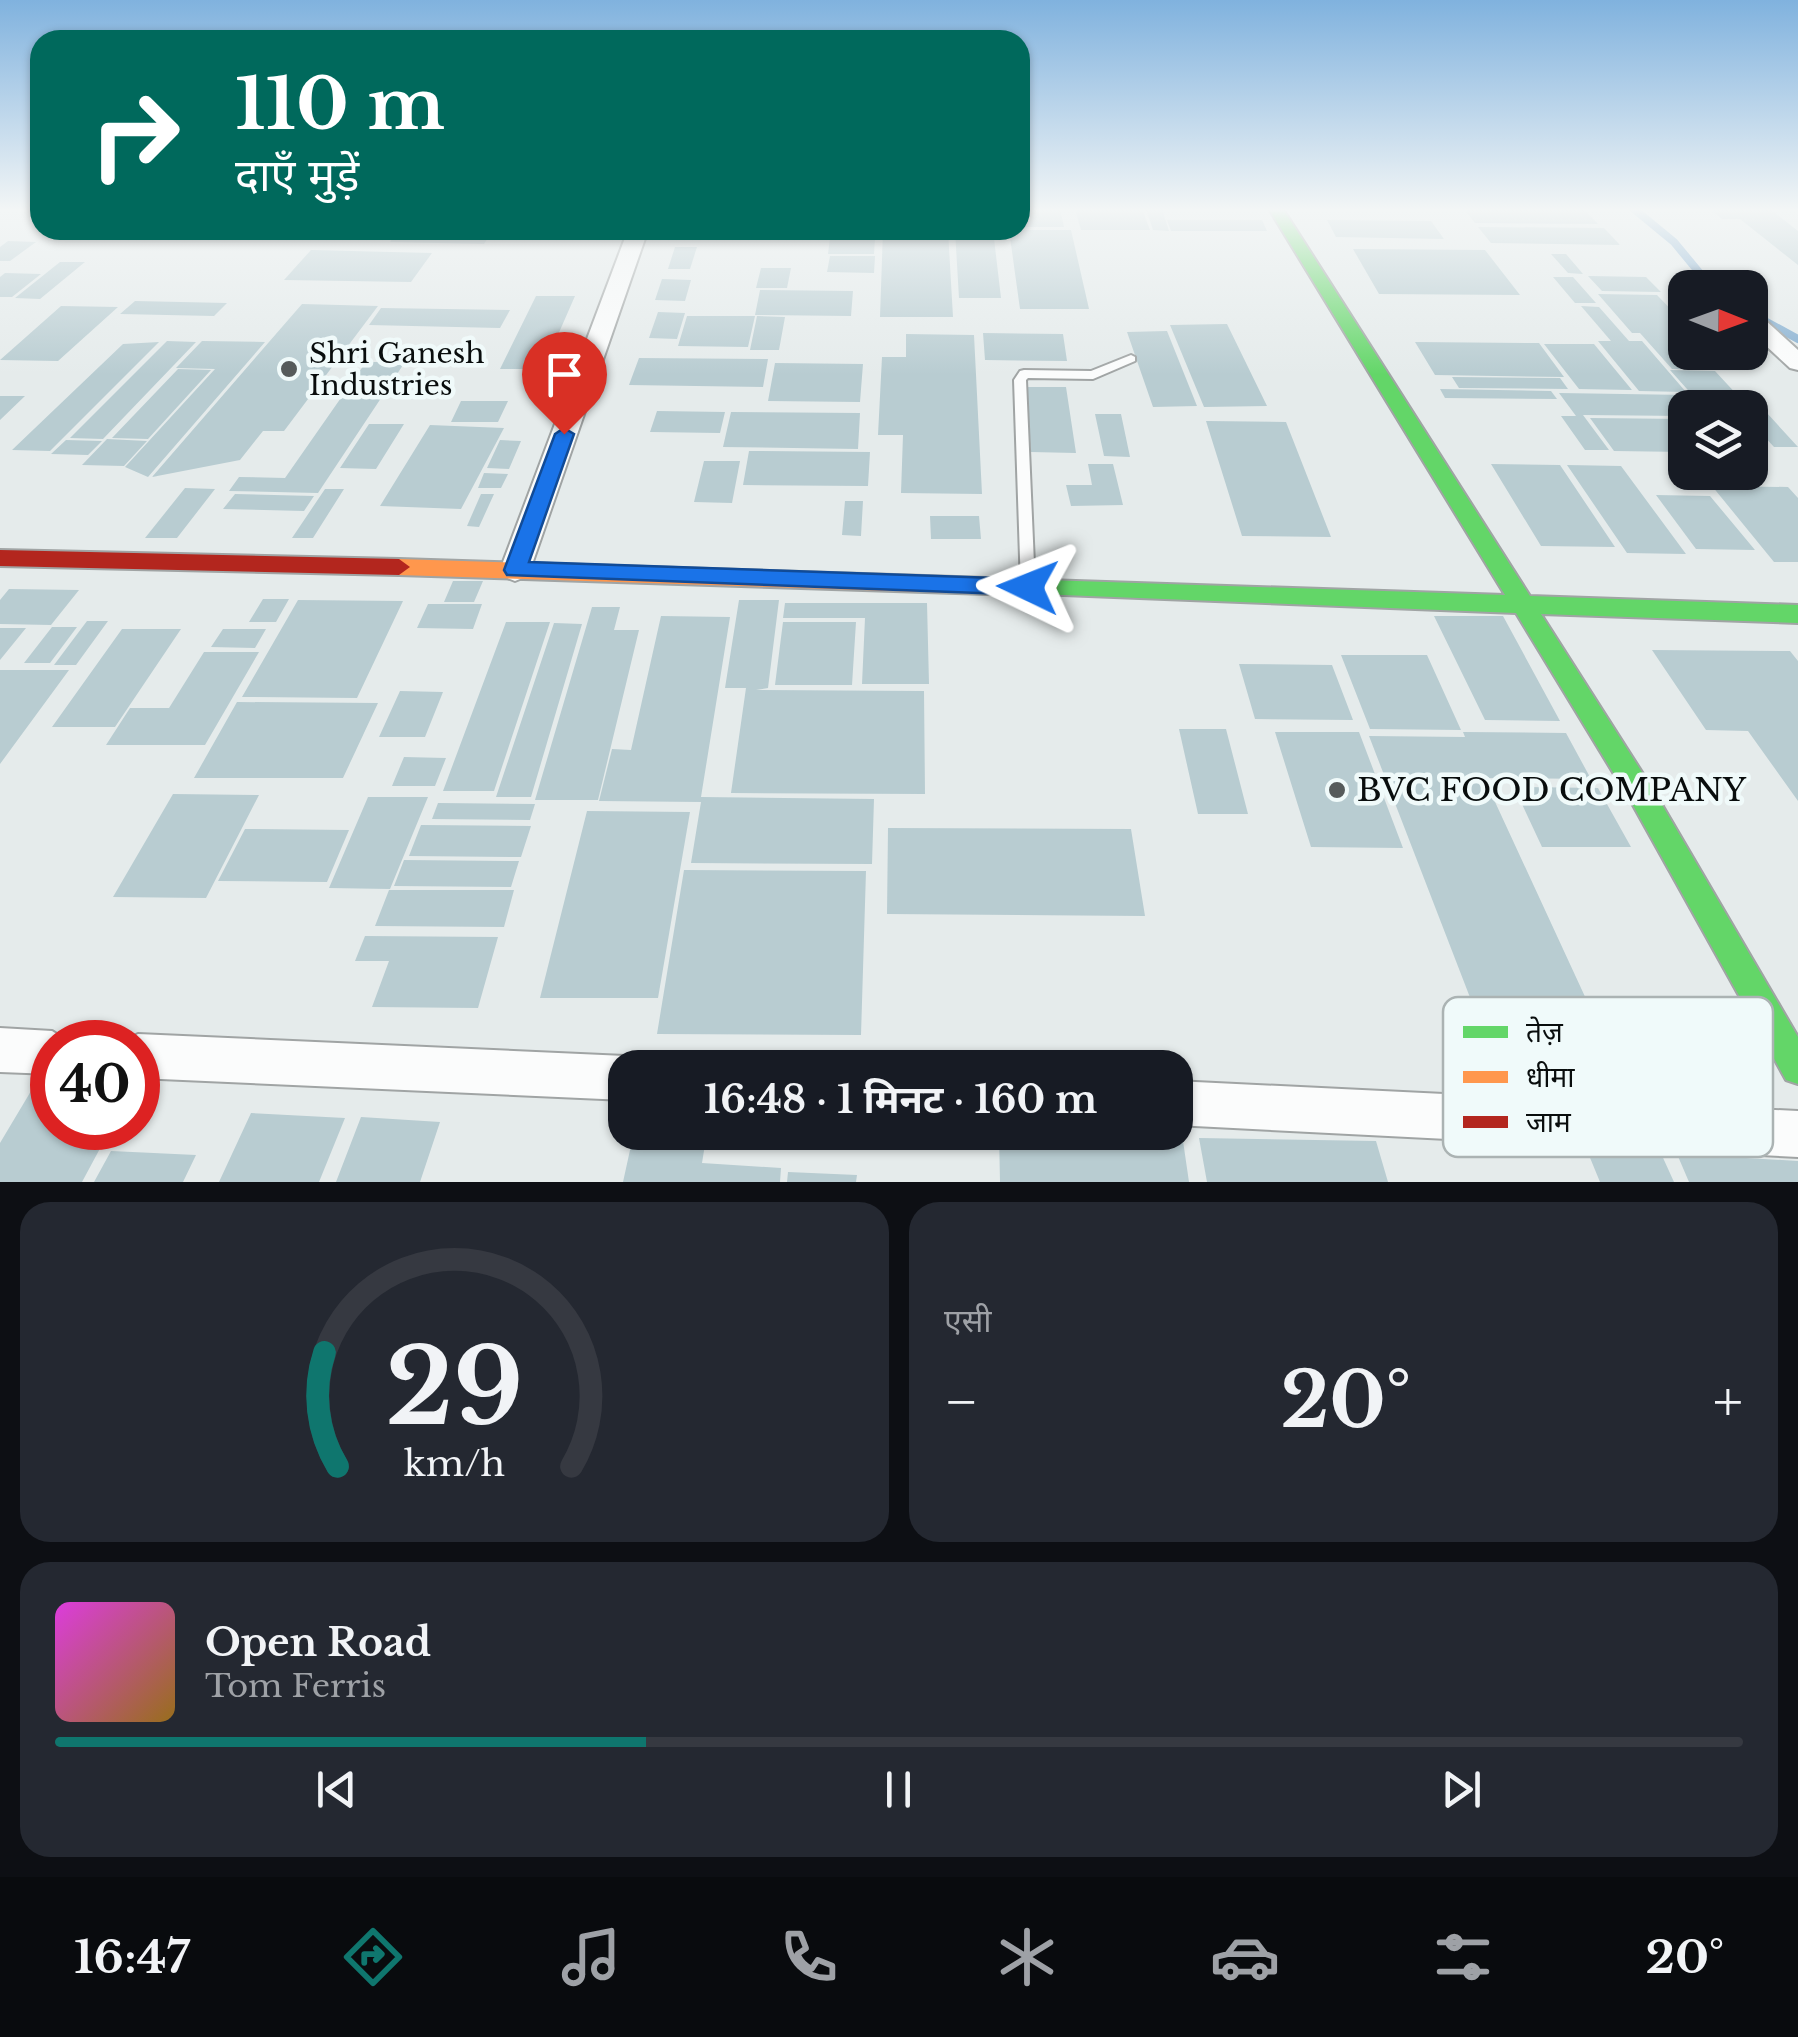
<!DOCTYPE html>
<html lang="hi">
<head>
<meta charset="utf-8">
<style>
  :root { --surface:#171b24; --page:#242831; --text:#f1f3f6; --muted:#9ea1a6; --line:#363941; --accent:#0f766e }
  body { margin:0; font-family:"Libre Baskerville","Noto Sans Devanagari",serif; background:var(--page); color:var(--text); height:100vh; display:flex; flex-direction:column; font-size:38px; white-space:nowrap }
  * { box-sizing:border-box; margin:0 }
  p { font-size:32px; color:var(--muted) }
  .icon { flex:none; width:55px; height:55px; fill:none; stroke:currentColor; stroke-width:2; stroke-linecap:round; stroke-linejoin:round }
  .map { position:relative; height:1182px; overflow:hidden }
  .side { display:flex; flex-direction:column; gap:20px; padding:20px; background:#0d0f14; flex:1 }
  .side>* { flex:none }
  .guide { position:absolute; left:30px; top:30px; width:1000px; height:210px; border-radius:30px; box-shadow:0 2px 8px #0004; background:#00695c; color:#fff; overflow:hidden }
  .needle { width:65px; rotate:91deg }
  .buttons { position:absolute; left:1668px; top:270px; display:grid; gap:20px }
  .buttons a { display:grid; place-items:center; width:100px; height:100px; border-radius:20px; background:var(--surface); box-shadow:0 2px 8px #0004; font-size:50px }
  .speed { position:absolute; left:30px; top:1020px; display:flex; gap:20px; font-size:50px; font-weight:700; text-align:center }
  .speed>* { display:grid; place-content:center; width:130px; height:130px; border-radius:50%; background:var(--surface); box-shadow:0 2px 8px #0004; line-height:1 }
  .speed .limit { border:15px solid #d22; background:#fff; color:#111 }
  .pin { position:absolute; display:grid; place-items:center; width:85px; height:85px; color:#fff; margin:-102px -42px; border-radius:50% 50% 50% 0; rotate:-45deg; box-shadow:0 0 10px #0007 }
  .pin .icon { rotate:45deg }
  .me { position:absolute; width:110px; margin:-55px; rotate:272deg; stroke-linejoin:round; filter:drop-shadow(0 0 8px #0008) }
  .turn { display:flex; align-items:center; gap:35px; height:210px; padding:0 40px; font-size:45px }
  .turn .icon { width:130px; height:130px; stroke-width:2.5 }
  .turn b { display:block; font-size:70px; line-height:85px }
  .big { font-size:75px; font-weight:700; line-height:1.1 }
  .side .widget { flex:1; display:flex; flex-direction:column; justify-content:center; gap:15px; min-width:0; padding:0 35px; border-radius:30px; background:var(--page) }
  .side .dial { align-items:center; gap:0 }
  .dial svg { height:260px; overflow:visible; fill:none; stroke:var(--line); stroke-width:7; stroke-linecap:round; text-anchor:middle }
  .dial text { fill:var(--text); stroke:none }
  .song { display:flex; align-items:center; gap:30px }
  .cover { width:120px; height:120px; border-radius:15px; background:linear-gradient(135deg,hsl(300 70% 55%),hsl(40 70% 35%)) }
  .played { height:10px; border-radius:5px; background:linear-gradient(90deg,var(--accent) 35%,var(--line) 35%) }
  .keys { display:flex; justify-content:space-around; direction:ltr }
  .heat { display:flex; justify-content:space-between; align-items:center; font-size:55px; direction:ltr }
  .side .tiles { flex:1; display:grid; gap:20px; grid-template-columns:1fr 1fr }
  .widget:last-child { grid-column:span 2 }
  .trip { position:absolute; left:608px; top:1050px; width:585px; height:100px; border-radius:30px; background:var(--surface); box-shadow:0 2px 8px #0004; font-weight:700; line-height:100px; text-align:center }
  .tab-bar { display:flex; height:160px; justify-content:space-around; align-items:center; background:#090b0e; color:var(--muted) }
  .tab-bar .icon { width:70px; height:70px }
  .tab-bar .current { color:var(--accent) }
  .tab-bar b { font-size:45px; color:var(--text) }
  .map>svg:first-child { display:block }
  .lines { fill:none; stroke-linecap:round; stroke-linejoin:round }
  .stream { stroke:#84aed0; stroke-width:8 }
  .building { fill:#b8ccd1 }
  .lane-casing { stroke:#a0a4a4; stroke-width:4 }
  .street-casing { stroke:#a0a4a4; stroke-width:4 }
  .fast-casing { stroke:#a0a4a4; stroke-width:4 }
  .slow-casing { stroke:#a0a4a4; stroke-width:4 }
  .jam-casing { stroke:#a0a4a4; stroke-width:4 }
  .lane { fill:#fbfcfc; fill-rule:evenodd }
  .street { fill:#fbfcfc; fill-rule:evenodd }
  .fast { fill:#63d668; fill-rule:evenodd }
  .slow { fill:#ff974d; fill-rule:evenodd }
  .jam { fill:#b3261e; fill-rule:evenodd }
  .route { fill:#1a73e8; stroke:#114b97; stroke-width:2.5 }
  .poi-dot { fill:#565b5b; stroke:#f0fafa; stroke-width:4 }
  .labels { text-anchor:middle; stroke-width:9; stroke-linejoin:round; paint-order:stroke }
  .far-poi-label { font-size:28px; fill:#090d0d; stroke:#f0fafa; text-anchor:start }
  .poi-label { font-size:32px; fill:#090d0d; stroke:#f0fafa; text-anchor:start }
  .key { fill:#f0fafa; stroke:#abb3b3; stroke-width:2.5 }
  .key-label { font-size:28px; fill:#090d0d }
</style>
</head>
<body>
<div class="map">
<svg width="1798" height="1182" viewBox="0 0 1798 1182">
  <rect width="100%" height="100%" fill="#e5ebeb"/>
  <g class="lines">
    <path class="stream" d="M 1634,209 L 1674,242 L 1712,288
      M 1750,313 L 1798,339"/>
  </g>
  <path class="building" d="M 1020,209 L 1060,209 L 1064,227 L 1020,227 Z
    M 1075,209 L 1142,209 L 1150,230 L 1081,230 Z
    M 1146,209 L 1162,209 L 1169,231 L 1153,230 Z
    M 1464,209 L 1584,209 L 1598,224 L 1475,223 Z
    M 1710,209 L 1770,209 L 1798,231 L 1798,265 L 1740,219 L 1722,219 Z
    M 1167,220 L 1262,220 L 1267,231 L 1171,231 Z
    M 1327,220 L 1431,221 L 1444,239 L 1336,237 Z
    M 1478,227 L 1604,228 L 1620,245 L 1491,243 Z
    M 399,230 L 493,230 L 484,244 L 390,242 Z
    M 883,230 L 948,230 L 953,317 L 880,317 Z
    M 955,230 L 993,230 L 1001,298 L 959,298 Z
    M 1009,230 L 1071,230 L 1089,309 L 1020,309 Z
    M 830,238 L 875,238 L 874,254 L 828,254 Z
    M 8,241 L 36,242 L 10,261 L 0,261 L 0,247 Z
    M 675,247 L 697,247 L 690,269 L 668,269 Z
    M 1353,249 L 1485,250 L 1520,295 L 1379,294 Z
    M 311,250 L 432,253 L 411,282 L 284,280 Z
    M 1551,254 L 1566,254 L 1583,274 L 1568,273 Z
    M 830,256 L 875,256 L 874,273 L 827,272 Z
    M 60,262 L 85,262 L 40,299 L 15,298 Z
    M 761,268 L 791,268 L 787,288 L 756,288 Z
    M 5,273 L 41,274 L 12,297 L 0,297 L 0,277 Z
    M 1588,276 L 1646,277 L 1661,292 L 1602,291 Z
    M 1553,277 L 1573,277 L 1596,303 L 1575,303 Z
    M 662,279 L 691,280 L 685,301 L 655,300 Z
    M 760,290 L 853,291 L 851,316 L 755,315 Z
    M 1598,294 L 1657,295 L 1685,324 L 1685,352 L 1738,352 L 1755,370 L 1672,369 L 1640,333 L 1632,333 Z
    M 536,296 L 575,296 L 543,369 L 500,369 Z
    M 135,301 L 227,303 L 214,316 L 120,314 Z
    M 302,304 L 378,306 L 284,431 L 263,431 L 240,460 L 152,477 Z
    M 61,306 L 118,307 L 58,361 L 0,360 Z
    M 1581,306 L 1599,307 L 1629,341 L 1642,341 L 1686,392 L 1639,391 L 1598,341 L 1611,341 Z
    M 381,308 L 510,310 L 500,328 L 369,325 Z
    M 658,312 L 685,313 L 677,339 L 649,338 Z
    M 687,316 L 755,316 L 748,347 L 678,346 Z
    M 757,316 L 785,317 L 779,350 L 750,350 Z
    M 1227,324 L 1267,406 L 1204,407 L 1170,325 Z
    M 1167,331 L 1197,406 L 1153,407 L 1127,332 Z
    M 983,333 L 1063,334 L 1067,361 L 985,360 Z
    M 906,334 L 974,335 L 982,494 L 901,493 L 903,435 L 878,435 L 882,357 L 906,357 Z
    M 167,341 L 196,342 L 103,439 L 70,438 Z
    M 202,341 L 265,342 L 148,477 L 125,467 L 215,369 L 176,368 Z
    M 159,342 L 50,451 L 12,450 L 123,344 Z
    M 1415,342 L 1539,343 L 1564,377 L 1435,375 Z
    M 1544,344 L 1594,344 L 1632,390 L 1579,389 Z
    M 639,358 L 768,359 L 763,387 L 629,385 Z
    M 366,362 L 405,362 L 318,493 L 229,491 L 239,477 L 285,478 Z
    M 775,363 L 863,364 L 860,402 L 768,401 Z
    M 178,369 L 211,370 L 148,439 L 112,438 Z
    M 1670,370 L 1715,371 L 1740,398 L 1695,398 Z
    M 1452,377 L 1560,378 L 1568,389 L 1459,388 Z
    M 1023,387 L 1066,387 L 1076,453 L 1031,452 Z
    M 1440,389 L 1551,391 L 1557,399 L 1445,398 Z
    M 1559,393 L 1687,395 L 1698,408 L 1685,408 L 1685,416 L 1583,415 L 1609,450 L 1585,450 L 1561,416 L 1576,416 Z
    M 0,396 L 25,396 L 0,420 Z
    M 1731,400 L 1755,400 L 1798,447 L 1774,447 L 1750,421 L 1750,408 L 1738,408 Z
    M 461,401 L 508,401 L 498,422 L 451,422 Z
    M 657,411 L 725,412 L 720,433 L 650,432 Z
    M 731,412 L 860,413 L 858,449 L 723,447 Z
    M 1095,414 L 1121,414 L 1130,457 L 1104,456 Z
    M 1590,418 L 1685,419 L 1685,452 L 1614,451 Z
    M 1206,421 L 1286,422 L 1331,537 L 1242,536 Z
    M 369,424 L 404,424 L 376,469 L 340,468 Z
    M 430,425 L 504,428 L 461,509 L 380,506 Z
    M 107,439 L 147,441 L 124,466 L 82,465 Z
    M 66,440 L 102,441 L 88,455 L 51,454 Z
    M 500,440 L 521,441 L 509,469 L 487,468 Z
    M 749,451 L 870,452 L 868,486 L 743,485 Z
    M 704,461 L 740,461 L 732,503 L 694,502 Z
    M 1088,464 L 1113,464 L 1123,505 L 1071,506 L 1066,485 L 1092,485 Z
    M 1491,464 L 1560,465 L 1615,547 L 1541,546 Z
    M 1567,465 L 1621,466 L 1686,554 L 1627,553 Z
    M 484,473 L 508,474 L 501,488 L 478,488 Z
    M 1712,486 L 1788,487 L 1798,498 L 1798,562 L 1774,562 Z
    M 185,488 L 215,489 L 177,538 L 145,538 Z
    M 325,489 L 344,489 L 313,538 L 292,538 Z
    M 235,494 L 314,496 L 304,511 L 223,509 Z
    M 481,494 L 494,494 L 479,527 L 467,526 Z
    M 1656,495 L 1710,496 L 1755,550 L 1696,549 Z
    M 845,501 L 863,501 L 861,536 L 842,535 Z
    M 930,516 L 979,516 L 981,539 L 931,539 Z
    M 453,581 L 483,581 L 474,602 L 444,602 Z
    M 9,589 L 79,590 L 51,625 L 0,624 L 0,600 Z
    M 263,599 L 289,599 L 276,622 L 249,622 Z
    M 298,600 L 403,601 L 357,698 L 242,697 Z
    M 739,600 L 779,600 L 768,688 L 756,690 L 924,691 L 925,794 L 731,793 L 746,688 L 725,688 Z
    M 785,603 L 927,603 L 929,684 L 862,684 L 865,618 L 783,618 Z
    M 428,604 L 482,604 L 473,629 L 417,628 Z
    M 592,607 L 620,607 L 614,630 L 639,630 L 598,800 L 535,800 Z
    M 661,616 L 730,617 L 701,797 L 874,799 L 872,864 L 691,863 L 701,802 L 599,801 L 612,749 L 631,750 Z
    M 1434,616 L 1503,616 L 1560,721 L 1485,720 Z
    M 87,621 L 108,621 L 76,665 L 54,665 Z
    M 506,622 L 550,622 L 494,791 L 443,791 Z
    M 783,622 L 856,622 L 852,685 L 775,685 Z
    M 554,623 L 582,624 L 531,797 L 496,797 Z
    M 52,627 L 77,627 L 50,663 L 24,663 Z
    M 0,628 L 26,628 L 0,660 Z
    M 122,629 L 181,629 L 115,727 L 52,727 Z
    M 223,629 L 266,629 L 255,648 L 211,647 Z
    M 1652,650 L 1790,651 L 1798,661 L 1798,801 L 1748,731 L 1706,730 Z
    M 204,652 L 259,652 L 205,745 L 106,745 L 130,708 L 169,708 Z
    M 1341,655 L 1427,655 L 1461,730 L 1370,729 Z
    M 1239,664 L 1332,665 L 1353,720 L 1255,719 Z
    M 0,670 L 69,670 L 0,764 Z
    M 400,691 L 443,692 L 425,737 L 379,737 Z
    M 237,702 L 378,703 L 343,778 L 194,778 Z
    M 1179,729 L 1226,729 L 1248,814 L 1198,814 Z
    M 1275,732 L 1359,732 L 1403,848 L 1311,847 Z
    M 1463,732 L 1566,733 L 1591,779 L 1484,778 L 1587,1001 L 1471,1000 L 1369,736 L 1465,737 Z
    M 404,757 L 446,758 L 435,786 L 392,786 Z
    M 1514,787 L 1598,788 L 1631,847 L 1542,847 Z
    M 173,794 L 259,795 L 206,898 L 113,897 Z
    M 368,797 L 428,797 L 390,889 L 329,888 Z
    M 438,803 L 535,804 L 530,820 L 432,819 Z
    M 587,811 L 690,812 L 658,998 L 540,998 Z
    M 421,825 L 531,826 L 521,857 L 409,856 Z
    M 888,828 L 1131,829 L 1145,916 L 887,914 Z
    M 245,829 L 349,830 L 327,882 L 218,881 Z
    M 404,860 L 519,861 L 511,887 L 394,886 Z
    M 684,870 L 866,871 L 861,1035 L 657,1034 Z
    M 389,890 L 514,890 L 504,927 L 375,926 Z
    M 365,936 L 498,937 L 478,1008 L 372,1007 L 389,961 L 355,961 Z
    M 34,1086 L 52,1087 L 52,1128 L 111,1128 L 82,1182 L 0,1182 L 0,1143 Z
    M 251,1113 L 345,1118 L 319,1182 L 219,1182 Z
    M 361,1117 L 440,1122 L 420,1182 L 336,1182 Z
    M 634,1132 L 707,1132 L 702,1163 L 781,1168 L 780,1182 L 623,1182 Z
    M 999,1132 L 1182,1134 L 1189,1182 L 1000,1182 Z
    M 1199,1138 L 1376,1141 L 1388,1182 L 1207,1182 Z
    M 1586,1148 L 1659,1149 L 1674,1182 L 1600,1182 Z
    M 111,1151 L 196,1155 L 183,1182 L 94,1182 Z
    M 1677,1154 L 1798,1161 L 1798,1182 L 1689,1182 Z
    M 788,1172 L 857,1175 L 856,1182 L 787,1182 Z"/>
  <g class="lines">
    <defs>
      <path id="lane" d="M 1131,355 L 1135,357 L 1135,361 L 1093,379 L 1028,378 L 1026,380 L 1035,587 L 1028,592 L 1023,591 L 1021,587 L 1014,380 L 1020,371 L 1024,370 L 1091,371 Z"/>
      <path id="street" d="M 628,230 L 648,230 L 530,570 L 525,577 L 515,581 L 505,577 L 500,570 Z
        M 1756,317 L 1764,319 L 1798,350 L 1798,370 L 1790,368 L 1750,331 L 1750,319 Z
        M 0,1028 L 52,1031 L 69,1042 L 52,1042 L 52,1074 L 0,1072 Z
        M 138,1034 L 625,1056 L 640,1063 L 643,1068 L 625,1068 L 625,1100 L 138,1078 L 138,1042 L 122,1042 Z
        M 1175,1081 L 1798,1111 L 1798,1157 L 1175,1125 Z"/>
      <path id="fast" d="M 1269,209 L 1283,209 L 1530,596 L 1798,605 L 1798,623 L 1541,614 L 1654,791 L 1798,1037 L 1798,1084 L 1786,1080 L 1634,807 L 1516,613 L 1038,594 L 1035,588 L 1046,580 L 1505,595 Z"/>
      <path id="slow" d="M 399,559 L 1046,580 L 1057,588 L 1046,596 L 399,575 L 388,567 Z"/>
      <path id="jam" d="M 0,550 L 399,559 L 410,567 L 399,575 L 0,566 Z"/>
    </defs>
    <use href="#lane" class="lane-casing"/>
    <use href="#street" class="street-casing"/>
    <use href="#fast" class="fast-casing"/>
    <use href="#slow" class="slow-casing"/>
    <use href="#jam" class="jam-casing"/>
    <use href="#lane" class="lane"/>
    <use href="#street" class="street"/>
    <use href="#fast" class="fast"/>
    <use href="#slow" class="slow"/>
    <use href="#jam" class="jam"/>
  </g>
  <linearGradient id="sky" x2="0" y2="1"><stop stop-color="#80b2de"/><stop offset="0.56" stop-color="#f3f6f6"/><stop offset="1" stop-color="#f3f6f6" stop-opacity="0"/></linearGradient>
  <rect width="1798" height="375" fill="url(#sky)"/>
  <path class="route" d="M 564,428 L 574,434 L 529,562 L 1028,579 L 1039,587 L 1028,595 L 507,575 L 504,570 L 555,434 Z"/>
  <g class="poi-dot">
    <circle cx="289" cy="369" r="10"/>
    <circle cx="1337" cy="790" r="10"/>
  </g>
  <g class="labels">
    <g class="far-poi-label">
      <text x="309" y="363">Shri Ganesh<tspan x="309" dy="32">Industries</tspan></text>
    </g>
    <g class="poi-label">
      <text x="1357" y="801">BVC FOOD COMPANY</text>
    </g>
  </g>
  <rect x="1443" y="997" width="330" height="160" rx="15" class="key"/>
  <rect x="1463" y="1026" width="45" height="12" fill="#63d668"/>
  <rect x="1463" y="1071" width="45" height="12" fill="#ff974d"/>
  <rect x="1463" y="1116" width="45" height="12" fill="#b3261e"/>
  <g class="key-label">
    <text x="1526" y="1042">तेज़</text>
    <text x="1526" y="1087">धीमा</text>
    <text x="1526" y="1132">जाम</text>
  </g>
</svg>
<div class="buttons">
<a><svg class="needle" viewBox="-14 -14 28 28"><path d="M0-13l5 13h-10z" fill="#e53935"/><path d="M0 13l5-13h-10z" fill="#9ea1a6"/></svg></a>
<a><svg class="icon" aria-label="layers" viewBox="0 0 24 24"><path d="M12 4l9 5-9 5-9-5zM3 14l9 5 9-5"/></svg></a>
</div>
<div class="speed"><div class="limit">40</div></div>
<div class="pin" style="left:564px;top:434px;background:#d93025"><svg class="icon" aria-label="arrive" viewBox="0 0 24 24"><path d="M6 21V4h12l-3 4 3 4H6"/></svg></div>
<svg class="me" style="left:1028px;top:587px" viewBox="-20 -20 40 40"><path d="M0-17L14 15 0 8-14 15z" fill="#1a73e8" stroke="#fff" stroke-width="4"/></svg>
<div class="trip">16:48 · 1 मिनट · 160 m</div>
<div class="guide">
<div class="turn"><svg class="icon" aria-label="right" viewBox="0 0 24 24"><path d="M7 20v-9h11M14 6l5 5-5 5"/></svg><div><b>110 m</b>दाएँ मुड़ें</div></div>
</div>
</div>
<section class="side">
<div class="tiles">
<div class="widget dial"><svg viewBox="0 0 100 80">
<path d="M14 69A42 42 0 1 1 86 69"/>
<path d="M14 69A42 42 0 0 1 10 34" stroke="#0f766e"/>
<text x="50" y="56" font-size="32" font-weight="700">29</text>
<text x="50" y="72" font-size="11">km/h</text>
</svg></div>
<div class="widget"><p>एसी</p>
<div class="heat"><a>−</a><b class="big">20°</b><a>+</a></div>
</div>
<div class="widget">
<div class="song"><i class="cover"></i><div><b>Open Road</b><p>Tom Ferris</p></div></div>
<div class="played"></div>
<div class="keys"><svg class="icon" aria-label="previous" viewBox="0 0 24 24"><path d="M18 5L8 12l10 7zM5 5v14"/></svg><svg class="icon" aria-label="pause" viewBox="0 0 24 24"><path d="M8 5v14M16 5v14"/></svg><svg class="icon" aria-label="next" viewBox="0 0 24 24"><path d="M6 5l10 7-10 7zM19 5v14"/></svg></div>
</div>
</div>
</section>
<nav class="tab-bar">
<b>16:47</b>
<svg class="icon current" aria-label="directions" viewBox="0 0 24 24"><path d="M12 3l9 9-9 9-9-9zM9 14v-3h6M13 9l2 2-2 2"/></svg>
<svg class="icon" aria-label="music" viewBox="0 0 24 24"><path d="M9 18V5l10-2v13"/><circle cx="6" cy="18" r="3"/><circle cx="16" cy="16" r="3"/></svg>
<svg class="icon" aria-label="phone" viewBox="0 0 24 24"><path d="M5 4h4l2 5-3 2q2 4 5 5l2-3 5 2v4C11 20 4 13 5 4z"/></svg>
<svg class="icon" aria-label="climate" viewBox="0 0 24 24"><path d="M12 3v18M4 7l16 10M4 17L20 7"/></svg>
<svg class="icon" aria-label="car" viewBox="0 0 24 24"><path d="M5 17H2v-5l4-1 3-4h7l3 4 3 1v5h-3M9 17h6M6 11h13"/><circle cx="7" cy="17" r="2"/><circle cx="17" cy="17" r="2"/></svg>
<svg class="icon" aria-label="filters" viewBox="0 0 24 24"><path d="M4 7h16M4 17h16"/><circle cx="9" cy="7" r="2"/><circle cx="15" cy="17" r="2"/></svg>
<b>20°</b>
</nav>
</body>
</html>
